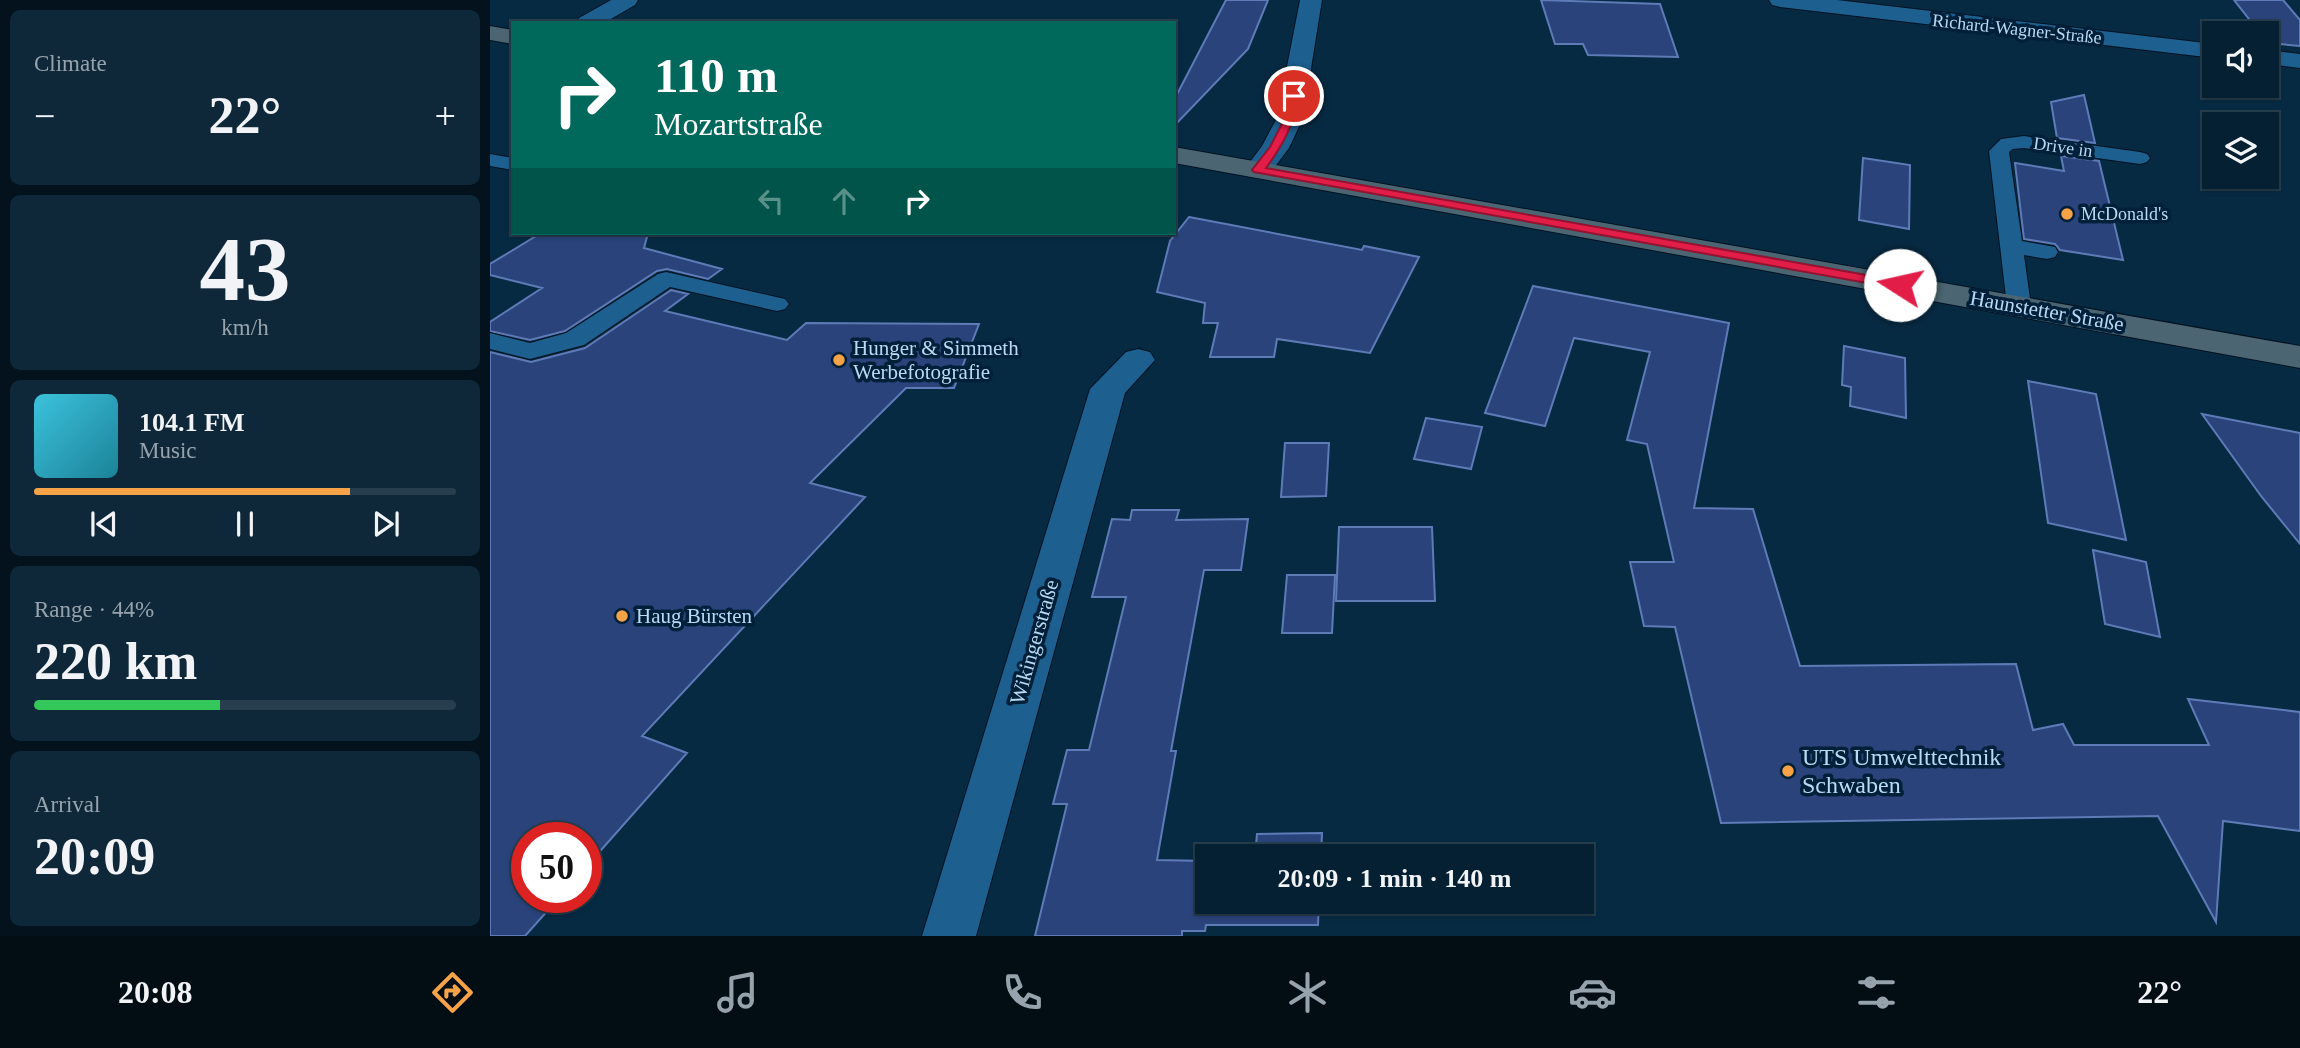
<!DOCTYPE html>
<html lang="en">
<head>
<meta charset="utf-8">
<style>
  :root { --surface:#052032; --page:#0e283a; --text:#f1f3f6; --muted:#97a3ac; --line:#263e4d; --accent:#f6a247 }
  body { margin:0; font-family:"Times New Roman",serif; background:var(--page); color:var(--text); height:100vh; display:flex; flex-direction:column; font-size:26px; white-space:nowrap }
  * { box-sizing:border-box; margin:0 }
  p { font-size:23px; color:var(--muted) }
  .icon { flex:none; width:38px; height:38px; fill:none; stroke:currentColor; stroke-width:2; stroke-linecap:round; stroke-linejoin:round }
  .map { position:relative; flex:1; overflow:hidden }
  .sheet { display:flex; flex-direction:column; gap:10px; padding:10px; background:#03121c; width:490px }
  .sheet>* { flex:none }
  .guide { position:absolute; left:21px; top:21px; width:665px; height:214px; border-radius:0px; box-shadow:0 2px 5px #0004,0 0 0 2px var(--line); background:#00695c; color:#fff; overflow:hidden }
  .controls { position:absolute; left:1712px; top:21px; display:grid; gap:14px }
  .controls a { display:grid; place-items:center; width:77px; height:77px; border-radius:0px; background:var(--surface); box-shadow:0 2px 5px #0004,0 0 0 2px var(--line); font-size:35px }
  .speed { position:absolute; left:21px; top:822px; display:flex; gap:14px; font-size:35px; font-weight:700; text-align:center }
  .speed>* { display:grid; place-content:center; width:91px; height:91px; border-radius:50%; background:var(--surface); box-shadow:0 2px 5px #0004,0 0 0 2px var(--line); line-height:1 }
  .speed .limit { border:10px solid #d22; background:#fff; color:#111 }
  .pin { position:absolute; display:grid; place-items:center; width:60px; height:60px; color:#fff; margin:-30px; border:4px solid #fff; border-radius:50%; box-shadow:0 2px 7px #0007 }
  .me { position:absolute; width:77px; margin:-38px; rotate:280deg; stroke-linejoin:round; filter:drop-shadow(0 0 5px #0008) }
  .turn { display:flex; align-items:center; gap:24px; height:147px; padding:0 28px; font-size:32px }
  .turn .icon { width:91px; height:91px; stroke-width:2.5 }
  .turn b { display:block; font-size:49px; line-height:60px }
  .lanes { display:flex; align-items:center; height:66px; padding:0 28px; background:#0003; justify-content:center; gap:35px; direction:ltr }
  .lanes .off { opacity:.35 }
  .big { font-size:52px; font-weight:800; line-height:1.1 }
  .sheet .widget { flex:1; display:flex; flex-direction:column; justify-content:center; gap:10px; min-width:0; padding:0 24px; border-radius:10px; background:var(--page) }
  .sheet .dial { align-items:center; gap:0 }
  .dial b { font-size:91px; line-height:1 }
  .song { display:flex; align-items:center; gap:21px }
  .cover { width:84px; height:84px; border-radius:10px; background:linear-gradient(135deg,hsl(190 70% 55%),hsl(190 70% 35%)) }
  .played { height:7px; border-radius:4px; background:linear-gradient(90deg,var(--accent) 75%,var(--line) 75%) }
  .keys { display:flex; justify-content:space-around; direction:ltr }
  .heat { display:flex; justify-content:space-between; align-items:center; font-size:38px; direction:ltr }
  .charge { height:10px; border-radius:5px; background:linear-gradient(90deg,#34c759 44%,var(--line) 0) }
  .trip { position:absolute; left:705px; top:844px; width:399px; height:70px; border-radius:0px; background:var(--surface); box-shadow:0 2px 5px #0004,0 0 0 2px var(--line); font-weight:800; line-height:70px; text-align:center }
  .tab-bar { display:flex; height:112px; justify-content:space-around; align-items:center; background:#020d14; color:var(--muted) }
  .tab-bar .icon { width:49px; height:49px }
  .tab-bar .active { color:var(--accent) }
  .tab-bar b { font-size:32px; color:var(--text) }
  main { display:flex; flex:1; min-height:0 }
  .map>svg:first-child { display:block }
  .building { fill:#2a437b; stroke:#5e7bb8; stroke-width:2 }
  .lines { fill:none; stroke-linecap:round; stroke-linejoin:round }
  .service-casing { stroke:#011221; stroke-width:2 }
  .minor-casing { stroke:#011221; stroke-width:2 }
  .secondary-casing { stroke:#011221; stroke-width:2 }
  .service { fill:#1d5f8f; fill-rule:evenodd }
  .minor { fill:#1d5f8f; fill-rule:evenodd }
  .secondary { fill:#4b6672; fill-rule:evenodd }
  .route { fill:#e11d48; stroke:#92132f; stroke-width:2 }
  .poi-dot { fill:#f6a247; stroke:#002039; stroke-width:2.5 }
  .labels { text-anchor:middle; stroke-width:7; stroke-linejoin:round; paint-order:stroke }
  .far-street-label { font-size:18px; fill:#b9d9f4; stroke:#002039 }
  .far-poi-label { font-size:18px; fill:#b9d9f4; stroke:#002039; text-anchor:start }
  .street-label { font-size:21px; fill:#b9d9f4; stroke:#002039 }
  .poi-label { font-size:21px; fill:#b9d9f4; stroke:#002039; text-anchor:start }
  .near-poi-label { font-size:24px; fill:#b9d9f4; stroke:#002039; text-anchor:start }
</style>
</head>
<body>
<main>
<section class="sheet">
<div class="widget"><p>Climate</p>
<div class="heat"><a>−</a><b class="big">22°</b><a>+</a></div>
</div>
<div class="widget dial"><b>43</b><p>km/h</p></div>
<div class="widget">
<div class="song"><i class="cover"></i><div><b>104.1 FM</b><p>Music</p></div></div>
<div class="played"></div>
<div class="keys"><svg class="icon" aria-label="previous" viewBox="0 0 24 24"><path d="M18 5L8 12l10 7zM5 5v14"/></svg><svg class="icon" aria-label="pause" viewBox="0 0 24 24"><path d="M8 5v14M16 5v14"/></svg><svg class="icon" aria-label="next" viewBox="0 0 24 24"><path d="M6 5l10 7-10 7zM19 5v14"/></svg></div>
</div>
<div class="widget"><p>Range · 44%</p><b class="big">220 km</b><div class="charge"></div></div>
<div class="widget"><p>Arrival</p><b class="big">20:09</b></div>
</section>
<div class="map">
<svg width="1810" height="936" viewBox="0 0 1810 936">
  <rect width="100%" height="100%" fill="#072a43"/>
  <path class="building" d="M 736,0 L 778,0 L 758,49 L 684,126 L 684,100 Z
    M 1051,0 L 1170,4 L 1188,57 L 1098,55 L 1093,44 L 1065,44 Z
    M 1744,0 L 1793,0 L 1810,20 L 1810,46 L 1779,43 L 1776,33 L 1770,33 Z
    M 1594,95 L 1605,143 L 1567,138 L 1561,102 Z
    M 1571,156 L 1609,161 L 1633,260 L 1570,250 L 1565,244 L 1534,239 L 1525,163 L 1574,171 Z
    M 1373,158 L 1420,165 L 1419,229 L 1369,220 Z
    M 699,217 L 872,250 L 874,246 L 929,257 L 880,353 L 787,339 L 784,357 L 720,357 L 728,323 L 713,323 L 715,303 L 667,292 L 680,241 Z
    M 51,233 L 158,233 L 154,248 L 232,269 L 218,279 L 177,269 L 167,271 L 75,331 L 40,340 L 0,331 L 0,322 L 52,288 L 0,275 L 0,264 Z
    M 1043,286 L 1239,323 L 1204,508 L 1263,509 L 1310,666 L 1526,664 L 1543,730 L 1573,724 L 1584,745 L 1719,745 L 1698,699 L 1810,712 L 1810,831 L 1733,821 L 1726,922 L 1668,816 L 1231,823 L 1185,627 L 1154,626 L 1140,562 L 1184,562 L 1157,444 L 1137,440 L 1160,352 L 1084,338 L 1055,426 L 995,413 Z
    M 181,290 L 198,294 L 175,311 L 297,340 L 316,323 L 489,324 L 464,388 L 416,388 L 320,483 L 375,497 L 152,736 L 197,753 L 96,867 L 96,838 L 37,838 L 37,898 L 69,898 L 35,936 L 0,936 L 0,352 L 41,362 L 95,348 Z
    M 1354,346 L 1415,358 L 1416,418 L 1360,406 L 1361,387 L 1352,385 Z
    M 1538,381 L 1606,394 L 1636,540 L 1558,523 Z
    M 1712,414 L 1810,433 L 1810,544 L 1771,496 Z
    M 936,418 L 992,427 L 981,469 L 924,459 Z
    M 795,443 L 839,443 L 836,496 L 791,497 Z
    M 642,510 L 689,510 L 686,520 L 758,519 L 751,570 L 714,570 L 681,751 L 686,751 L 667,860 L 718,861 L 718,901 L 829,901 L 828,925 L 716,925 L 715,931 L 692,931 L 692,936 L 545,936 L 577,804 L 563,804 L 577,750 L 599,750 L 636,597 L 602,597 L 622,519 L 640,520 Z
    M 849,527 L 942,527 L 945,601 L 846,601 Z
    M 1603,550 L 1656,562 L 1670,637 L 1615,624 Z
    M 797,575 L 845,575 L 842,633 L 792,633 Z
    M 832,833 L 831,856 L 765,856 L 767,834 Z"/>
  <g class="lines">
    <defs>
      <path id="service" d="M 1534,136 L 1650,152 L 1657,154 L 1660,158 L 1657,162 L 1650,164 L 1534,148 L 1523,149 L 1519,152 L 1532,241 L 1565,247 L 1568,252 L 1565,257 L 1557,259 L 1534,255 L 1541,306 L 1537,311 L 1529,313 L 1521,311 L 1517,306 L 1499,151 L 1511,139 Z
        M 0,154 L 23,158 L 23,170 L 0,166 Z
        M 176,272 L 295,299 L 299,304 L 295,309 L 287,311 L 180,287 L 94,345 L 40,359 L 0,349 L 0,333 L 40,343 L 76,333 L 168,274 Z"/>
      <path id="minor" d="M 121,0 L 148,0 L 145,5 L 114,23 L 86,23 L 89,18 Z
        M 810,0 L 832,0 L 813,118 L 799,148 L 778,176 L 768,178 L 758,176 L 754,170 L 772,146 L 787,118 Z
        M 1279,0 L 1347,0 L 1724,44 L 1724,58 L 1290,7 L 1282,5 Z
        M 1776,50 L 1810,54 L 1810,68 L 1776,64 Z
        M 648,349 L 660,352 L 665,360 L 635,393 L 486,936 L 432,936 L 600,389 L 636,352 Z"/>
      <path id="secondary" d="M 0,26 L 23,30 L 23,44 L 0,40 Z
        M 684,147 L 1810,346 L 1810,368 L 684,163 Z"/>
    </defs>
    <use href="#service" class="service-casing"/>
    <use href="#minor" class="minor-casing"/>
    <use href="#secondary" class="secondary-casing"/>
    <use href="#service" class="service"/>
    <use href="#minor" class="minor"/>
    <use href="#secondary" class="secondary"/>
  </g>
  <path class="route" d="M 800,93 L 809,96 C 804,124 793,145 776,168 L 1410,281 L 1417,285 L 1410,289 L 764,172 L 762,170 L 780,147 L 795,118 Z"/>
  <g class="poi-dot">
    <circle cx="1577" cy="214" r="7"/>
    <circle cx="349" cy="360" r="7"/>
    <circle cx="132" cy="616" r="7"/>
    <circle cx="1298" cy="771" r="7"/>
  </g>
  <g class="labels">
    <g class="far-street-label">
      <text transform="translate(1527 29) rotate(6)" y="6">Richard-Wagner-Straße</text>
      <text transform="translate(1573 147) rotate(8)" y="6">Drive in</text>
    </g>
    <g class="far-poi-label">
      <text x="1591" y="220">McDonald's</text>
    </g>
    <g class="street-label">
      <text transform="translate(1557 311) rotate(10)" y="7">Haunstetter Straße</text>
      <text transform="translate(544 642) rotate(-74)" y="7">Wikingerstraße</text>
    </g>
    <g class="poi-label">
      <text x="363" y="355">Hunger &amp; Simmeth<tspan x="363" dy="24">Werbefotografie</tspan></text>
      <text x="146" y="623">Haug Bürsten</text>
    </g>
    <g class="near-poi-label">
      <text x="1312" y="765">UTS Umwelttechnik<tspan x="1312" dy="28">Schwaben</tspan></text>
    </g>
  </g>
</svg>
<div class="controls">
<a><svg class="icon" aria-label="sound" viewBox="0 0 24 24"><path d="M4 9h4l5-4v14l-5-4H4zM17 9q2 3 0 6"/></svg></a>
<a><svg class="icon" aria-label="layers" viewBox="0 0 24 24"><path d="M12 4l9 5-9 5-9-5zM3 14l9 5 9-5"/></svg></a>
</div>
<div class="speed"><div class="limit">50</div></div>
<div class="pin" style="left:804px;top:96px;background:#d93025"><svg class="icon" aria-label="arrive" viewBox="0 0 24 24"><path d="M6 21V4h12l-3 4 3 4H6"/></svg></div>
<svg class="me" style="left:1410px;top:285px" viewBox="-20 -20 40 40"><circle r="19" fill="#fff"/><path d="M0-13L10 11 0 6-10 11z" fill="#e11d48"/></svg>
<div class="trip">20:09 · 1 min · 140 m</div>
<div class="guide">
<div class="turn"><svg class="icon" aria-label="right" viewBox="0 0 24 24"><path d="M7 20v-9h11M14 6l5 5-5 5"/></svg><div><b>110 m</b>Mozartstraße</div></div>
<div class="lanes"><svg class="icon off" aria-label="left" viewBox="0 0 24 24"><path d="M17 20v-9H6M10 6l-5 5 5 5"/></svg><svg class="icon off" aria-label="ahead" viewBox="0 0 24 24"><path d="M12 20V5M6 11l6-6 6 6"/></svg><svg class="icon" aria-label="right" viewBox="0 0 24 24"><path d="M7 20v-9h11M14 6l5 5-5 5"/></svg></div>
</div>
</div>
</main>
<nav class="tab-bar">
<b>20:08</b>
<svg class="icon active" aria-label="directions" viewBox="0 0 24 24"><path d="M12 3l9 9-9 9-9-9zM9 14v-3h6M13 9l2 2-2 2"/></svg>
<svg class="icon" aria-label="music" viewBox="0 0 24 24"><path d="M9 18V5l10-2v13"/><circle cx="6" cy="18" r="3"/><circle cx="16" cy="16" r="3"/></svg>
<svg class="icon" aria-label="phone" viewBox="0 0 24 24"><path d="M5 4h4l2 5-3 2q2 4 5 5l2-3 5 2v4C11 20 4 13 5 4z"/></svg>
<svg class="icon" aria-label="climate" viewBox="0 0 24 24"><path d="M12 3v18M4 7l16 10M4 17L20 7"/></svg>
<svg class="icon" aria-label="car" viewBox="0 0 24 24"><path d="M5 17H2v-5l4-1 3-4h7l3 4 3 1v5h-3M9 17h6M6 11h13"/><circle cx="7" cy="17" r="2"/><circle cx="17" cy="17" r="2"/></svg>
<svg class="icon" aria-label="filters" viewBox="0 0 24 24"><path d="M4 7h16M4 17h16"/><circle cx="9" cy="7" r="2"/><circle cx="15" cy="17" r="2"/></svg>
<b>22°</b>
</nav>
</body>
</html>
